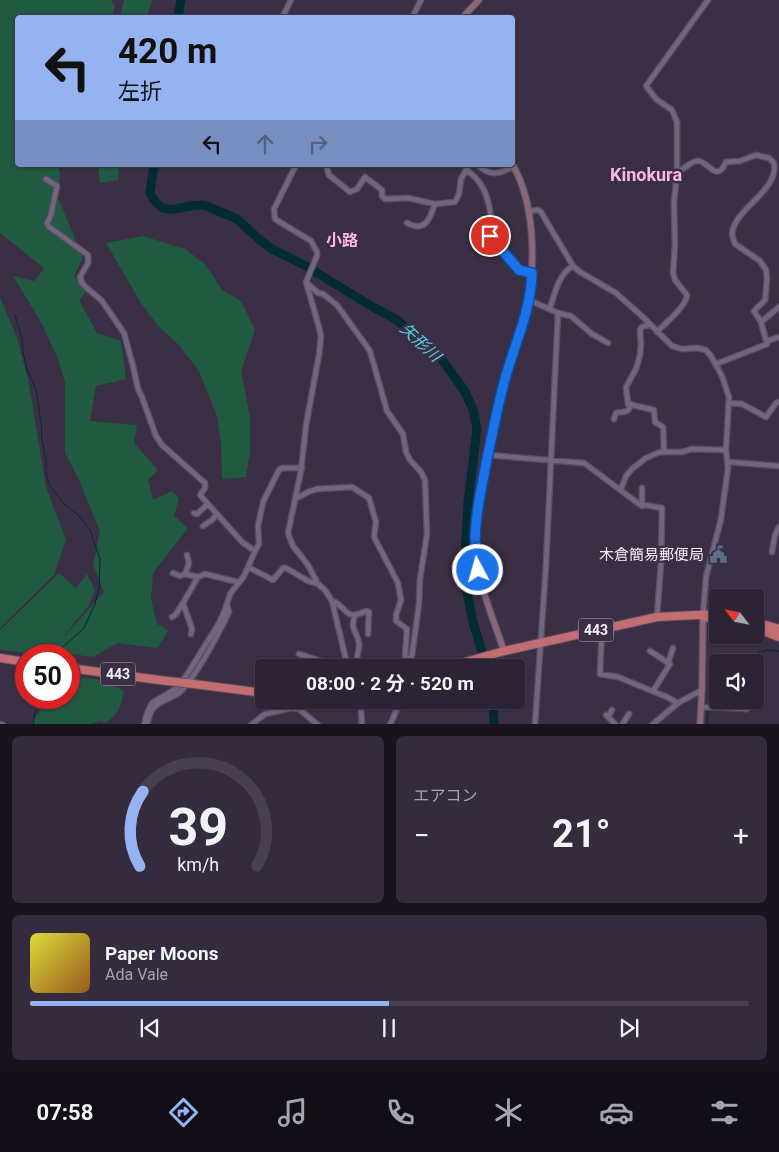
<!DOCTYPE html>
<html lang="ja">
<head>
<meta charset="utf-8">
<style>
  :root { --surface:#2c2334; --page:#342b3c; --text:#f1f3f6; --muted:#a6a4ac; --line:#48404f; --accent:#95b2f1 }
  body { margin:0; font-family:Roboto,"Noto Sans JP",sans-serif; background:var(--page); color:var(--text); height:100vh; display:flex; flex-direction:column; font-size:19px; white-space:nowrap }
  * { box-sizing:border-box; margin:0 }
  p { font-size:16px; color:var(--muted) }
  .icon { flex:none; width:28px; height:28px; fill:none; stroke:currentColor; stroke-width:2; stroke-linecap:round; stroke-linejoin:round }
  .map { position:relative; height:724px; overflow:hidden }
  .panel { display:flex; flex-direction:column; gap:12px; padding:12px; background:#18131d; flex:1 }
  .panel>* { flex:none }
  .banner { position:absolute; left:15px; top:15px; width:500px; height:152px; border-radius:5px; box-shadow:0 1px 4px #0004,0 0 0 1px var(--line); background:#95b2f1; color:#111; overflow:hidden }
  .needle { width:32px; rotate:302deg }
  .buttons { position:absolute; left:709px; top:589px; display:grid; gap:10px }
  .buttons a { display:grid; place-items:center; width:55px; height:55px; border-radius:5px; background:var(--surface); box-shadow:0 1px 4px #0004,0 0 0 1px var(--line); font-size:25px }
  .speed { position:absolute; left:15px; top:644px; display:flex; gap:10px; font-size:25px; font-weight:700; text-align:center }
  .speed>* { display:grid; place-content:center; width:65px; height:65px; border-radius:50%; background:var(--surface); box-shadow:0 1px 4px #0004,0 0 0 1px var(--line); line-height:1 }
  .speed .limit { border:8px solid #d22; background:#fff; color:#111 }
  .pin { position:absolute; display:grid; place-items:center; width:42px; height:42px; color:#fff; margin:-21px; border:2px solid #fff; border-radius:50%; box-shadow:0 1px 5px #0007 }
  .me { position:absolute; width:55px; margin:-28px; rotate:354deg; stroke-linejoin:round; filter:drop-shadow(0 0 4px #0008) }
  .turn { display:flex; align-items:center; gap:18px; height:105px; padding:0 20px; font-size:22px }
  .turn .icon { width:65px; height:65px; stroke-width:2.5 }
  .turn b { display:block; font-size:35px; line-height:42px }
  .lanes { display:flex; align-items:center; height:48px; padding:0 20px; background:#0003; justify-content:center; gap:25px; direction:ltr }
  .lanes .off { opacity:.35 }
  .big { font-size:38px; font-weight:700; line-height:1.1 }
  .panel .tile { flex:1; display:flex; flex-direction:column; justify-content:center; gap:8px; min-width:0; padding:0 18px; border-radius:8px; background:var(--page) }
  .panel .dial { align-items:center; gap:0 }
  .dial svg { height:130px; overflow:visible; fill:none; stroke:var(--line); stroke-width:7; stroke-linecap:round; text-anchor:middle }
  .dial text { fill:var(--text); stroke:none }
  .song { display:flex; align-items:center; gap:15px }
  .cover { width:60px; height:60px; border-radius:8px; background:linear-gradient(135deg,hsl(60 70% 55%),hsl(30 70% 35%)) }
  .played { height:5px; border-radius:2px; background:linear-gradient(90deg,var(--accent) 50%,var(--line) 50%) }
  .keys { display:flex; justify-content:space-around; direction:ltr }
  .heat { display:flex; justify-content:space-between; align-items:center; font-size:28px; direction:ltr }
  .panel .tiles { flex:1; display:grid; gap:12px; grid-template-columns:1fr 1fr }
  .tile:last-child { grid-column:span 2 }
  .trip { position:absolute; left:255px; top:659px; width:270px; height:50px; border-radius:5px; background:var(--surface); box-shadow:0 1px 4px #0004,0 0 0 1px var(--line); font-weight:700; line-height:50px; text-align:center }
  .dock { display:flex; height:80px; justify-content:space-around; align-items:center; background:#120e15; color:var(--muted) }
  .dock .icon { width:35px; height:35px }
  .dock .active { color:var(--accent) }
  .dock b { font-size:22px; color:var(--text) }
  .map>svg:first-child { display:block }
  .green { fill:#205a40 }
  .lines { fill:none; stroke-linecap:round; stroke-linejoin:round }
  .stream { stroke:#022b33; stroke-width:1 }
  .river { stroke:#022b33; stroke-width:9 }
  .street-casing { stroke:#594e61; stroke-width:7 }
  .secondary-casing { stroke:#594e61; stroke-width:8 }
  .highway-casing { stroke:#594e61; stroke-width:10 }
  .street { stroke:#72657e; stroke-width:4.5 }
  .secondary { stroke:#8a677a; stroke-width:5.5 }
  .highway { stroke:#c26d70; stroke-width:8 }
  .highway-bridge-casing { stroke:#594e61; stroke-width:10; stroke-linecap:butt }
  .highway-bridge { stroke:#c26d70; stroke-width:8 }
  .route-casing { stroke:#114b97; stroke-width:12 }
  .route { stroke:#1a73e8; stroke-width:9 }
  .labels { text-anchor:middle; stroke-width:5; stroke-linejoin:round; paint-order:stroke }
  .shield { fill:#3b2f45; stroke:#bcb4c4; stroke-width:1 }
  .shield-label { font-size:14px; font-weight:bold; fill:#f4edfb }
  .poi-label { font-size:15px; fill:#f4edfb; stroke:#3b2f45; text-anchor:end }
  .neighbourhood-label { font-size:16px; font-weight:bold; fill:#fab6e7; stroke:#3b2f45 }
  .water-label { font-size:16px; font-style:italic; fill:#55d1ea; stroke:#3b2f45 }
  .quarter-label { font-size:18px; font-weight:bold; fill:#fab6e7; stroke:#3b2f45 }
</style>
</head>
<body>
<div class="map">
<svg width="779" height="725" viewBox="0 0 779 725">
  <rect width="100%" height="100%" fill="#3b2f45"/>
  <path class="green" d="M 0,0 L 111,0 L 115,6 L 111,17 L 18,18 L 18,165 L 58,165 L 60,176 L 57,195 L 83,258 L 74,276 L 86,292 L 79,300 L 97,333 L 121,341 L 126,379 L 96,386 L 90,421 L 137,425 L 134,443 L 158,470 L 148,480 L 153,500 L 172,491 L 179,498 L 174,516 L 188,528 L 153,573 L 151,599 L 157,624 L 168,630 L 158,648 L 118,643 L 92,657 L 51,651 L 48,655 L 0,650 L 0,630 L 59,573 L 76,588 L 87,574 L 95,590 L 89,605 L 62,639 L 104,592 L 93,565 L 100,531 L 78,478 L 65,453 L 65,382 L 58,359 L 41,322 L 13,276 L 35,281 L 44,268 L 0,233 Z
    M 124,0 L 152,0 L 147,17 L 120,17 Z
    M 98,165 L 119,165 L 118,180 L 100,183 Z
    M 143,236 L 185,249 L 205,264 L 222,290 L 241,301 L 255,330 L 241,371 L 250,417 L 250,452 L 246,477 L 222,479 L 221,443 L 217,416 L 199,371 L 178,344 L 159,327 L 141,303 L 106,243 Z
    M 0,297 L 17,338 L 28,379 L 46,487 L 66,539 L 54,575 L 0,628 Z
    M 69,676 L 102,680 L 124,691 C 121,706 119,715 105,723 L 99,721 L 88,725 L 33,724 L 32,722 L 44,705 L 45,698 L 69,698 Z"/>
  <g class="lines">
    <path class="stream" d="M 15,315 L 22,339 L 23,353 L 27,370 L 36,389 L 41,422 L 42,440 L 46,460 L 46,474 L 50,486 L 64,504 L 80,517 L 90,530 L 100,559 L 99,588 L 95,604 L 84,628 L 63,647 L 57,655
      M 754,662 L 759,652 L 768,650 L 779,651
      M 708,705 L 711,693 L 718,693
      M 33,725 L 35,712 L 44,698
      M 707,725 L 708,709"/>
    <path class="river" d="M 178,18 L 181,0
      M 154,165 L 150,193 C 163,222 183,203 204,205 L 237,219 L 261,241 L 272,249 L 304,265 L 373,307 L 397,320 L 440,357 L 464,390 L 473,409 L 477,429 L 468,502 L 464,577 L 473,622 L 487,668
      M 493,700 L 494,725"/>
    <defs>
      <path id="street" d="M 282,18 L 291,0
        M 412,18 L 421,0
        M 296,165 L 274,209 L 275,219 L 311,241 L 317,252 L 317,256 L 306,282 L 319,327 L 321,336 L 319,355 L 306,425 L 301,471 L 288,533 L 293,546 L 308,565 L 318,584 L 325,590 L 332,601 L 348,668
        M 326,165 L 329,175 L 350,192 L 357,189 L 365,177 L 382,190 L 382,196 L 385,199 L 408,198 L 435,204 L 455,202 L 459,194 L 461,179 L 469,165
        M 478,165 C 489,177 501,174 514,166
        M 466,170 C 484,181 490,201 491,221 C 492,228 489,233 492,240 L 519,270 L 531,273
        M 677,172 C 684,170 690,161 698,161 C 709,161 716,184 726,162 L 740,161 L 756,155 L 769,158 L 774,163 C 779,191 736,207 732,233 C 732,236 734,241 735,244 L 760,261 L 766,270 L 767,278 L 765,300 L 754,311 L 761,322 L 767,344 L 716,364
        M 46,179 L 57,186 L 51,215 L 47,223 L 48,226 L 88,255 L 88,263 L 80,277 L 82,283 L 87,288 L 102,301 L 124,333 L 134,370 L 138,389 L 142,397 L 156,436 L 162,445 L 205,483 L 205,488 L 200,495 L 242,542 L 255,551 L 244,576 L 230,594 L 225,610 L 219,623 L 188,673 L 177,688 L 152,703 L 147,713 L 144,725
        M 530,211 L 538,210 L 541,212 L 573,266 L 580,272 L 616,293 L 644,318 L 672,346 L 682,349 L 697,348 L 706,350 L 711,356 L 722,376 L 729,397 L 726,450 L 728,468 L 721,519 L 706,577 L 703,616
        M 407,223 C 426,233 430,218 435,204
        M 307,283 L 318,293 L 323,294 L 337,305 L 370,351 L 387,411 L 403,434 L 406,452 L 410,460 L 421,472 L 425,480 L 427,534 L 420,579 L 419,604 L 412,655 L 407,668
        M 529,300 L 558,313 L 546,565 L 535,725
        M 550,308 C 555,293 559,273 573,266
        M 558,313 L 571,316 L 592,334 L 608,343
        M 761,322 L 779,307
        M 650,324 L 642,327 L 640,330 L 641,344 L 640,355 L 636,369 L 626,387 L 628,404 L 654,410 L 655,422 L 663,427 L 664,450
        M 657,332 C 665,323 686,307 687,295 L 675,280 L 673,273 L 675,245 L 674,203 L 677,172 L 677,122 L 672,110 L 656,99 L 646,86 L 708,0
        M 767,341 L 779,337
        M 729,403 L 742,404 L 766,417 L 776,403 L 779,402
        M 614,419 L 616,413 C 623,411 629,414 631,404
        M 488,455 L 584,463 L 639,504 L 662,508 L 661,563 L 657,617
        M 728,462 L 779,466
        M 621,489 L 626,476 L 632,469 L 646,458 L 660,452 L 682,452 L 692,449 L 726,450
        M 295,499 L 308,492 L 317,489 L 352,487 L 369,498 L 376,522 L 374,537 L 398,583 L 401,600 L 396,615 L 396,621 L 407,629 L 405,656 L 410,661
        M 642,506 L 642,488
        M 194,513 L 197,514 L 208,504
        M 203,526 L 212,520 L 217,514
        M 255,551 L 259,544 L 258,526 L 263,502 L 279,470 L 282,468 L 302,468
        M 772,552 L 775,535 L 779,527
        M 187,555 L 189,563 L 185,574 L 198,577
        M 248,567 L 273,580 L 283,568 L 286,568 L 308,581 L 318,584
        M 173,573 L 180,576 L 185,574
        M 332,601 C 347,605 343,622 366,611 L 369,612 L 368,634
        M 355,615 C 349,631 358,631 359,644 C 360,652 353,661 360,668
        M 172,617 L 176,614 L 183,603
        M 602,629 L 600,674 L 618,677 L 667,697 L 678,703
        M 191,634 L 192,629 L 183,603 L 198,577 L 205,574 L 238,582
        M 650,651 L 670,664 L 653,691
        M 299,654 L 343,668
        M 668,663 L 673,648
        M 308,668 L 312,658
        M 359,700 L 361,709 L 362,725
        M 702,707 L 747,709
        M 606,715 L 616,725
        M 608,717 L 612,710
        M 0,724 L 3,725
        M 147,725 C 149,720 149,714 152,710 C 159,699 175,699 183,689 C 202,666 216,639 229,612 L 227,605
        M 251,725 L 265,714 L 292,708 L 299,709 L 318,725
        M 390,725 L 401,700
        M 622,725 L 629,714
        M 652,725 L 678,703 L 702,690"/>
      <path id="secondary" d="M 462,18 L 479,0
        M 504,651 C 491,612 473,573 475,530 C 476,509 482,487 486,467 C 492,436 498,404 507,374 C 511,358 518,343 523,327 C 536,280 538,207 512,164
        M 700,725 L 702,690 L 703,616"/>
      <path id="highway" d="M 703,616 L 718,621
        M 755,622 L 779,629
        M 755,628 L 779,637
        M 0,658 L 26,662
        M 69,668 L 167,681
        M 444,668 L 504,651 L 657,617 L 718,614
        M 186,683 L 264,693"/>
    </defs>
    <use href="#street" class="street-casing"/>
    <use href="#secondary" class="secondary-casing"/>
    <use href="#highway" class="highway-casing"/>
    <use href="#street" class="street"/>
    <use href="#secondary" class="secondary"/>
    <use href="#highway" class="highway"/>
    <defs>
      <path id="highway-bridge" d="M 167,681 L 186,683"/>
    </defs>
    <use href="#highway-bridge" class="highway-bridge-casing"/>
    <use href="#highway-bridge" class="highway-bridge"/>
  </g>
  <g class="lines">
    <defs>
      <path id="route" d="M 478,570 C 470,530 481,493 488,454 C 494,426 499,399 507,372 C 517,339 531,308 532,273 L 519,270 L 490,236"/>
    </defs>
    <use href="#route" class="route-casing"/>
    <use href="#route" class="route"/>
  </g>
  <defs>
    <symbol id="civic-bare" viewBox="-9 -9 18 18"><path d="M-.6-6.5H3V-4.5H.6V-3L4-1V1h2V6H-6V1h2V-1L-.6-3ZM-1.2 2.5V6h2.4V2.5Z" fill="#5c6f8a" stroke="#3b2f45" stroke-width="2.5" paint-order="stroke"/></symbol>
  </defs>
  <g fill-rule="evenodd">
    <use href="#civic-bare" x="706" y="542" width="25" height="25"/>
  </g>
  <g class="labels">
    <g class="shield">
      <rect x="578.5" y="618.5" width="35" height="23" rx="4"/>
      <rect x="100.5" y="662.5" width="35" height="23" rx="4"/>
    </g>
    <g class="shield-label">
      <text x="596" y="635">443</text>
      <text x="118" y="679">443</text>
    </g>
    <g class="poi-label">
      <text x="704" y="560">木倉簡易郵便局</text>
    </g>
    <g class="neighbourhood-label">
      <text x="342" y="246">小路</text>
    </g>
    <g class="water-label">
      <text transform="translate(421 342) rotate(43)" y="6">矢形川</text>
    </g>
    <g class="quarter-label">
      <text x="646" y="181">Kinokura</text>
    </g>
  </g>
</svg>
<div class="buttons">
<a><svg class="needle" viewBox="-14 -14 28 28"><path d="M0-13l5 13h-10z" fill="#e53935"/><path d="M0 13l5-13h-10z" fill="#a6a4ac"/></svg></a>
<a><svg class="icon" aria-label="sound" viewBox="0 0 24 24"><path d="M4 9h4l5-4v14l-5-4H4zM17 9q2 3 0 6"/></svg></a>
</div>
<div class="speed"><div class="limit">50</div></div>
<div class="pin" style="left:490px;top:236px;background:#d93025"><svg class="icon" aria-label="arrive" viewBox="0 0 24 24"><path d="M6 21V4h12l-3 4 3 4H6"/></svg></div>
<svg class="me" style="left:478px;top:570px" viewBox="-20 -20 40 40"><circle r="17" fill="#1a73e8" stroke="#fff" stroke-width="3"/><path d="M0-11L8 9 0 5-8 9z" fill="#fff"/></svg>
<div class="trip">08:00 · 2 分 · 520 m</div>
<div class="banner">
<div class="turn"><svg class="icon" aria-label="left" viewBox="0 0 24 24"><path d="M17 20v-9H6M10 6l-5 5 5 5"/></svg><div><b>420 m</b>左折</div></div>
<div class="lanes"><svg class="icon" aria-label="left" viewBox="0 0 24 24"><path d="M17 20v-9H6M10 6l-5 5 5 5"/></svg><svg class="icon off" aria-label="ahead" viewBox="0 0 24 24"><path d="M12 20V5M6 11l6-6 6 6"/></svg><svg class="icon off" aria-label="right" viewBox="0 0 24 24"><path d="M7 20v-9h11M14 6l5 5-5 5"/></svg></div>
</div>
</div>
<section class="panel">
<div class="tiles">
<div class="tile dial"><svg viewBox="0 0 100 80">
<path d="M14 69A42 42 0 1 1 86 69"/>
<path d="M14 69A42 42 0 0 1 16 23" stroke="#95b2f1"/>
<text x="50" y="56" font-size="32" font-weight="700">39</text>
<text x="50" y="72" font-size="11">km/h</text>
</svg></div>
<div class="tile"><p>エアコン</p>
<div class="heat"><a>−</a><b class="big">21°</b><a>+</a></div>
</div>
<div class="tile">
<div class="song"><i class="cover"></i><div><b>Paper Moons</b><p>Ada Vale</p></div></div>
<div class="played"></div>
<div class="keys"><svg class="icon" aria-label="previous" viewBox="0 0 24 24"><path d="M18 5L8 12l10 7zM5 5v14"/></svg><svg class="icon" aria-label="pause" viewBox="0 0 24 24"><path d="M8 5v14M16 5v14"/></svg><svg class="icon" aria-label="next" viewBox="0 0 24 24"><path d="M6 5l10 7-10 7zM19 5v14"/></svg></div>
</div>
</div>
</section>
<nav class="dock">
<b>07:58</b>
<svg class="icon active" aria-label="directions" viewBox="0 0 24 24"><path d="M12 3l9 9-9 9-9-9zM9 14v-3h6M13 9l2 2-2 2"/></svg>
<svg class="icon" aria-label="music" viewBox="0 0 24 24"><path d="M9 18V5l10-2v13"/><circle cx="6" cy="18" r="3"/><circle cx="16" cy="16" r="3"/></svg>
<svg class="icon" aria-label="phone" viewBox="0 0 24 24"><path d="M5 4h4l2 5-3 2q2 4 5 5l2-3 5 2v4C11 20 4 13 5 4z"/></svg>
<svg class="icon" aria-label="climate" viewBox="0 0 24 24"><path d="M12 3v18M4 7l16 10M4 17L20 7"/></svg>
<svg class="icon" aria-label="car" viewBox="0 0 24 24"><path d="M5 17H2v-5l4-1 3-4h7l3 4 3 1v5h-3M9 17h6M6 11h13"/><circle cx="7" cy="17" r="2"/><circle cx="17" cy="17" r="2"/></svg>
<svg class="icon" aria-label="filters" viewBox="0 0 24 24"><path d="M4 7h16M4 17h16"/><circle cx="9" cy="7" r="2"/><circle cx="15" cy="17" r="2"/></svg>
</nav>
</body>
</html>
